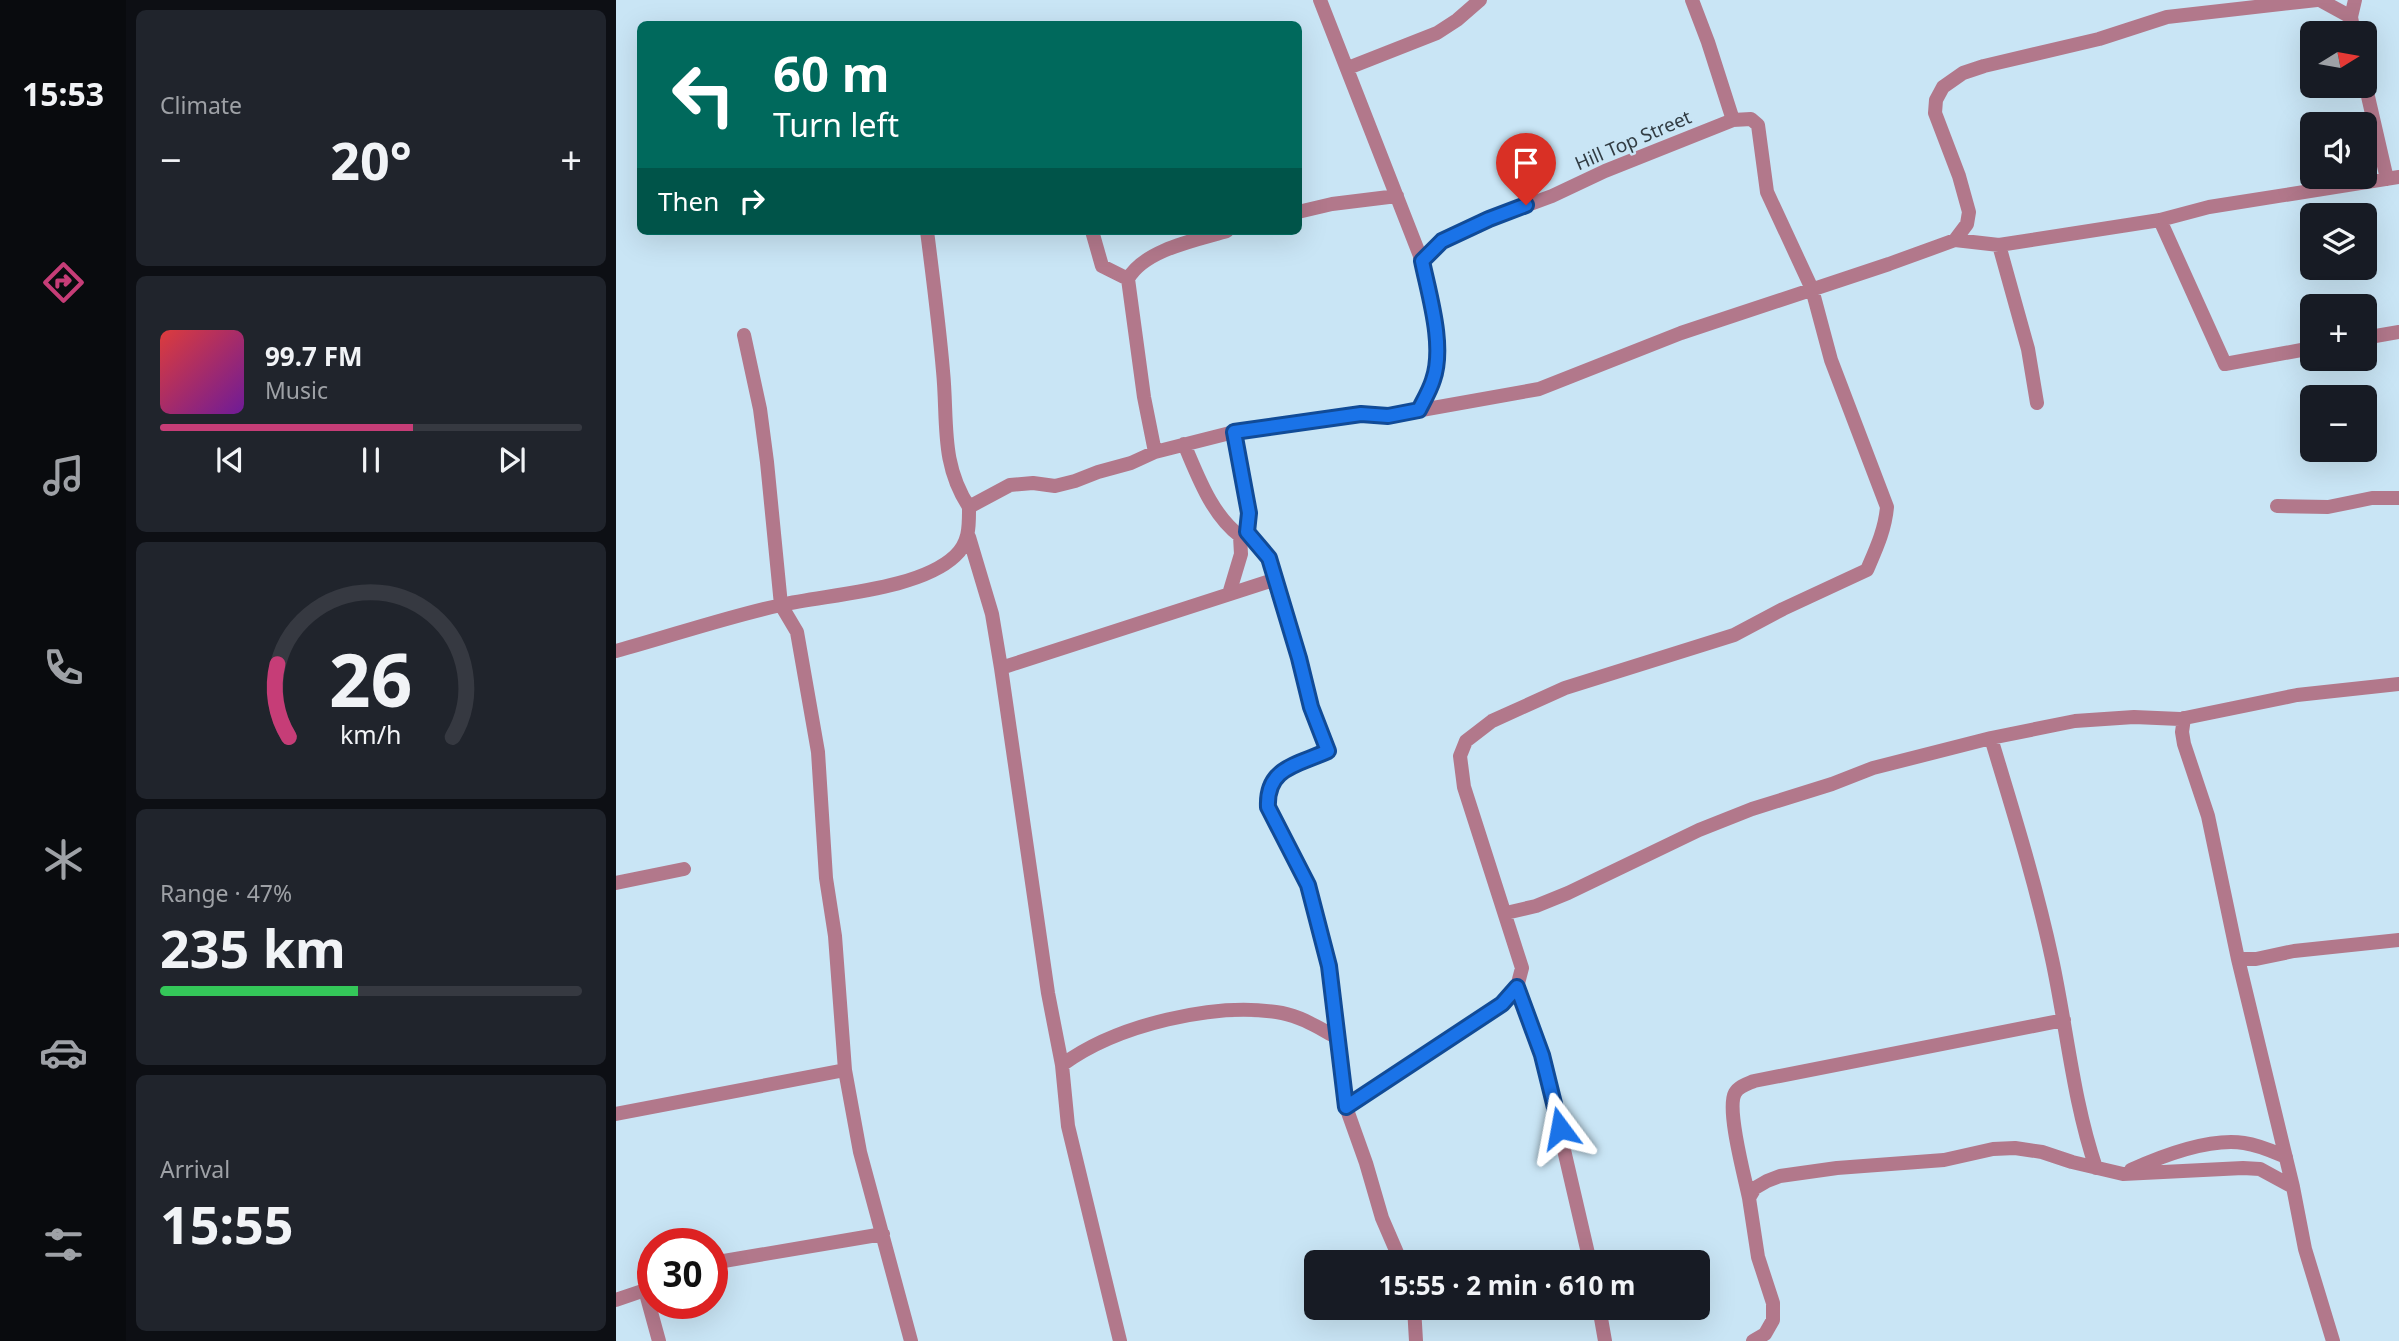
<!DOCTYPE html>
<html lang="en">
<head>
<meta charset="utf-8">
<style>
  :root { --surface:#171b24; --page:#20242c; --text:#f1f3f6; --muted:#9ea1a6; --line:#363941; --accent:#c63d77 }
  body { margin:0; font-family:"Noto Sans",sans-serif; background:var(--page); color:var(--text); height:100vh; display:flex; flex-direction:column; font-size:26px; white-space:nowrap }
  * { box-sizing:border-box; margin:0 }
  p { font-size:23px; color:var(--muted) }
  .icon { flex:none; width:38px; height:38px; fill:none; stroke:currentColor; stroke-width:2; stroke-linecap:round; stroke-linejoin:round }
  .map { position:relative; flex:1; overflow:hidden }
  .drawer { display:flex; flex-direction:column; gap:10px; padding:10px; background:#0d0f14; width:490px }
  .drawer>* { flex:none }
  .guide { position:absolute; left:21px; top:21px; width:665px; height:214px; border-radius:10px; box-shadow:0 7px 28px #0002; background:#00695c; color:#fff; overflow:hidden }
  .needle { width:46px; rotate:79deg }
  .tools { position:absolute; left:1684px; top:21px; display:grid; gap:14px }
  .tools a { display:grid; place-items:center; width:77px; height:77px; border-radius:10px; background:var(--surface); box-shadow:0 7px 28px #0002; font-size:35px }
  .speed { position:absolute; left:21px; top:1228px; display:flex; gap:14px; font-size:35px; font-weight:700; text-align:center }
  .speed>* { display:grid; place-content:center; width:91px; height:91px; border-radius:50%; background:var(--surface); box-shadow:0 7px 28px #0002; line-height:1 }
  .speed .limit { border:10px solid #d22; background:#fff; color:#111 }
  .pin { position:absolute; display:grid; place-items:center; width:60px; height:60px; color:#fff; margin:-72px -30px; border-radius:50% 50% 50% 0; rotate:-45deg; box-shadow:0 0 7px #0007 }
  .pin .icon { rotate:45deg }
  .me { position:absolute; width:77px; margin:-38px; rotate:347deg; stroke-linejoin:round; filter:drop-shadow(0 0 5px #0008) }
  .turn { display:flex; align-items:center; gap:24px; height:147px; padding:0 21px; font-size:32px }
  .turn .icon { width:91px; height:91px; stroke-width:2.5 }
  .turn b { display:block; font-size:49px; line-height:60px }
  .then { display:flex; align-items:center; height:66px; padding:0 21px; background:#0003; gap:14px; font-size:26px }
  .big { font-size:52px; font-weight:700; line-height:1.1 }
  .drawer .tile { flex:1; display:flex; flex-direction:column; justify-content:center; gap:10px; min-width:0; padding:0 24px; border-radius:10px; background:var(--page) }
  .drawer .dial { align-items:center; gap:0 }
  .dial svg { height:182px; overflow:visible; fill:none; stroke:var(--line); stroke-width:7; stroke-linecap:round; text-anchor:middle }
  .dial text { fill:var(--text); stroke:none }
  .song { display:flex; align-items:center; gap:21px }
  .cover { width:84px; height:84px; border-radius:10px; background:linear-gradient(135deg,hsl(0 70% 55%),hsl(280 70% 35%)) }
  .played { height:7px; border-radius:4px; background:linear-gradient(90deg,var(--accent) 60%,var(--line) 60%) }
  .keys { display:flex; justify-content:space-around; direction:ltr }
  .heat { display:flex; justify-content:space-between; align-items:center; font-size:38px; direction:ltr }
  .charge { height:10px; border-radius:5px; background:linear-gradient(90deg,#34c759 47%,var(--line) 0) }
  .trip { position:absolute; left:688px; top:1250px; width:406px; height:70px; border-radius:10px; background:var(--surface); box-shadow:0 7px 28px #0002; font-weight:700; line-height:70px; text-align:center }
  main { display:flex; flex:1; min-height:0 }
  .dock { display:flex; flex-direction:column; width:126px; justify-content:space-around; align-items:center; background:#090b0e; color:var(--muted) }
  .dock .icon { width:49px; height:49px }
  .dock .current { color:var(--accent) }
  .dock b { font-size:32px; color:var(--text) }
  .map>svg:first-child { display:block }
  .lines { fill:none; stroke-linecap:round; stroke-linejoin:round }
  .minor { stroke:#b2788b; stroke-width:14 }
  .route-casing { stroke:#114b97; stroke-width:18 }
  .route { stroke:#1a73e8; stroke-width:12 }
  .labels { text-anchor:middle; stroke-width:5; stroke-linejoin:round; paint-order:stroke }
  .street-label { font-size:19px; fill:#313c43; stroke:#c9e5f5 }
</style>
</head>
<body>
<main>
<nav class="dock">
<b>15:53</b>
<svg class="icon current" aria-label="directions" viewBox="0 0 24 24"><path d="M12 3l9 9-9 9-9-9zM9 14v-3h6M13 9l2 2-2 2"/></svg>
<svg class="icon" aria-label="music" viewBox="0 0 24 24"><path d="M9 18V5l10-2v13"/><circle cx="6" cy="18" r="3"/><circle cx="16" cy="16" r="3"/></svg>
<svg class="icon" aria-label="phone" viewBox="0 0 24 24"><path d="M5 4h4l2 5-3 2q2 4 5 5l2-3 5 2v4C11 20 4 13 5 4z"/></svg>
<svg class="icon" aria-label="climate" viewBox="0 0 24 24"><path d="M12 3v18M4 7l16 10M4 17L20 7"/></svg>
<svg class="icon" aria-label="car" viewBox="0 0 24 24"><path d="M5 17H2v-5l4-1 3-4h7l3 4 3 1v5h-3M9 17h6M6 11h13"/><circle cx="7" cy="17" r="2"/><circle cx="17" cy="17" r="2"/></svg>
<svg class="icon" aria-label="filters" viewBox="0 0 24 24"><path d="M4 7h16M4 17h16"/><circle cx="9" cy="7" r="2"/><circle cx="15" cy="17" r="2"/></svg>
</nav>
<section class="drawer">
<div class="tile"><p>Climate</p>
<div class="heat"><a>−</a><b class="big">20°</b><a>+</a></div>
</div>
<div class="tile">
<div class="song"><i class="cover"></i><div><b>99.7 FM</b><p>Music</p></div></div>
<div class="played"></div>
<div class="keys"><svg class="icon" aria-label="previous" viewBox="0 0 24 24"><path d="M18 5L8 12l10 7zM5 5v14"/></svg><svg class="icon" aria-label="pause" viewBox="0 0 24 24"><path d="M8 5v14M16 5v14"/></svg><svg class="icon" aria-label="next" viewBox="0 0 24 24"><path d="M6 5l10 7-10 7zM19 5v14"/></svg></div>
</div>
<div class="tile dial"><svg viewBox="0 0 100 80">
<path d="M14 69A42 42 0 1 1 86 69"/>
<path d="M14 69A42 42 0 0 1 9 37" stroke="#c63d77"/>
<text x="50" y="56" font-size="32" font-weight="700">26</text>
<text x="50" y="72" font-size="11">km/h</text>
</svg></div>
<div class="tile"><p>Range · 47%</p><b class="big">235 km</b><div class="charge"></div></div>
<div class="tile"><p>Arrival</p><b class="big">15:55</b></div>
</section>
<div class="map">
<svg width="1783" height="1341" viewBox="0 0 1783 1341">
  <rect width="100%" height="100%" fill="#c9e5f5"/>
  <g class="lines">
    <path class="minor" d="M 704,0 L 806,261 L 818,322 L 821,358 L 818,379 L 803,410
      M 1076,0 L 1092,42 L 1117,120
      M 1704,0 L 1735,17
      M 1738,33 L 1735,17 L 1739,0
      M 732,68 L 821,33 L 841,20 L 864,0
      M 1748,79 L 1771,179
      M 682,212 L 716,204 L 781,196
      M 1544,220 L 1609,364 L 1696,348
      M 311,231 C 317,278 323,324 327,371 C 332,421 324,463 353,507
      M 476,231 L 486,266 L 512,279
      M 1339,240 L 1351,224 L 1353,212 L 1343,176 L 1319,113 L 1320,100 L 1327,87 L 1347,73 L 1368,66 L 1483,39 L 1551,17 L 1701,0
      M 1383,245 L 1412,349 L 1421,403
      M 128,335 L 144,409 L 151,462 L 165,605 L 181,632 L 202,752 L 210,878 L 219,936 L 229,1070 L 244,1152 L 295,1341
      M 1748,338 L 1783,332
      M 618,432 L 633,513 L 631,532 L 653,558 L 683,658 L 695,707 L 711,751 C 682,765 649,767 652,807 L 692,885 L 713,966 L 730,1107 L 750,1163 L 766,1218 L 785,1262
      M 568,444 C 582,476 595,514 624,536 L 631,532
      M 539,452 L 528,397 L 512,279 C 528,250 580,240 611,231
      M 1661,506 L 1712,507 L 1756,498 L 1783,498
      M 353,537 L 376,614 L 385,668 L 432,993 L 446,1065 L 452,1126 L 504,1341
      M 613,594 L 625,554 L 624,536
      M 0,651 C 55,636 110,617 165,605 C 214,594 303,590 339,556 C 354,542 353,525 353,507 L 394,485 L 417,483 L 439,486 L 459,481 L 482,472 L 515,463 L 539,452 L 618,432 L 745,414 L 772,416 L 923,389 L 1065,333 L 1273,264 L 1339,240 L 1383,245 L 1544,220 L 1593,207 L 1783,177
      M 385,668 L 660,579
      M 1568,718 L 1566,732 L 1568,744 L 1592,816 L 1622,959 L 1677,1187 L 1689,1249 L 1717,1341
      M 1375,738 C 1397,811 1420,884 1436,959 C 1451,1029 1457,1100 1480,1168
      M 0,883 L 68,869
      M 890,913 L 920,906 L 952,893 L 1083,830 L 1136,809 L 1216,784 L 1257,768 L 1375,738 L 1459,721 L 1518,717 L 1564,719 L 1681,695 L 1783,684
      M 1622,959 L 1640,959 L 1678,951 L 1783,940
      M 901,987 L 926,1055 L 974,1262
      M 446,1065 C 500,1025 600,1001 666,1013 C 686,1017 703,1028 720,1037
      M 730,1107 L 886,1004 L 901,987 L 906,968 L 848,787 L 844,756 L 850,741 L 876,721 L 949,688 L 1118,635 L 1167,609 L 1251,570 C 1260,549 1269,530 1271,507 L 1215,360 L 1196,289 L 1151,192 L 1142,125 L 1135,119 L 1117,120 L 989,171 L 936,196 L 873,219 L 826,241 L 806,261
      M 0,1114 L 229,1070
      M 1515,1170 C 1546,1156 1594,1138 1628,1143 C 1643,1145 1656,1151 1670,1157
      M 1133,1198 C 1129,1178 1110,1109 1119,1093 C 1123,1086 1131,1084 1138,1081 L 1448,1020
      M 96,1263 L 267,1234
      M 29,1290 L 43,1341
      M 0,1300 L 35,1288
      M 798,1307 L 800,1341
      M 983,1307 L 989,1341
      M 1137,1341 L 1149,1334 L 1157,1320 L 1157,1303 L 1142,1257 L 1133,1198 L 1139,1188 L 1151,1181 L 1164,1176 L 1221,1168 L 1328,1160 L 1377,1149 L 1399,1148 L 1426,1152 L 1456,1162 L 1507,1174 L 1627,1168 L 1644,1169 L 1677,1187"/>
  </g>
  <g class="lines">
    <defs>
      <path id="route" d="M 910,205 L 873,219 L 826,241 L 806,261 C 813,295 829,346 817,380 C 814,390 808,400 803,410 L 772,416 L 745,414 L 618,432 L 633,513 L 631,532 L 653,558 L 683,658 L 695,707 L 712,751 C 682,765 650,767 652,807 L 692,885 L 713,966 L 730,1107 L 886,1004 L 901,987 L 926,1055 L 944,1128"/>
    </defs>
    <use href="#route" class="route-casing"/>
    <use href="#route" class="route"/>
  </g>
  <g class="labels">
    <g class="street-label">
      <text transform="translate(1017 140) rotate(-23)" y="7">Hill Top Street</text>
    </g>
  </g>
</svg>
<div class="tools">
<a><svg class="needle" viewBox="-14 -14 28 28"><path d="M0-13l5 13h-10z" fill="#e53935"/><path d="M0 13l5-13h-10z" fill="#9ea1a6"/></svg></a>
<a><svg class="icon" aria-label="sound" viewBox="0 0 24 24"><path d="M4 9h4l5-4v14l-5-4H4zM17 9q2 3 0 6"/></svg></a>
<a><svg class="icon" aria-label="layers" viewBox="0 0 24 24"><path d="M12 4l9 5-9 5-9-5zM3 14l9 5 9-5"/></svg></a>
<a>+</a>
<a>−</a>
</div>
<div class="speed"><div class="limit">30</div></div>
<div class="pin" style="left:910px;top:205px;background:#d93025"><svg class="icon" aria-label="arrive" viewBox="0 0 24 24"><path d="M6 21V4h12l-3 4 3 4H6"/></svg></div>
<svg class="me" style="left:944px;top:1128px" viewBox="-20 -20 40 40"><path d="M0-17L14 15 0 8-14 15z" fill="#1a73e8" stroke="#fff" stroke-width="4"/></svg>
<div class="trip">15:55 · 2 min · 610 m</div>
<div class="guide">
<div class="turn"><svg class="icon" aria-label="left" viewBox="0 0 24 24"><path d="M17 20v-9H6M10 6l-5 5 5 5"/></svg><div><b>60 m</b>Turn left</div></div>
<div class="then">Then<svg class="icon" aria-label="right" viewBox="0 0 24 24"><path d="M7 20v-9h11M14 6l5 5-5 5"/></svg></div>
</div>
</div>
</main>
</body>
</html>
